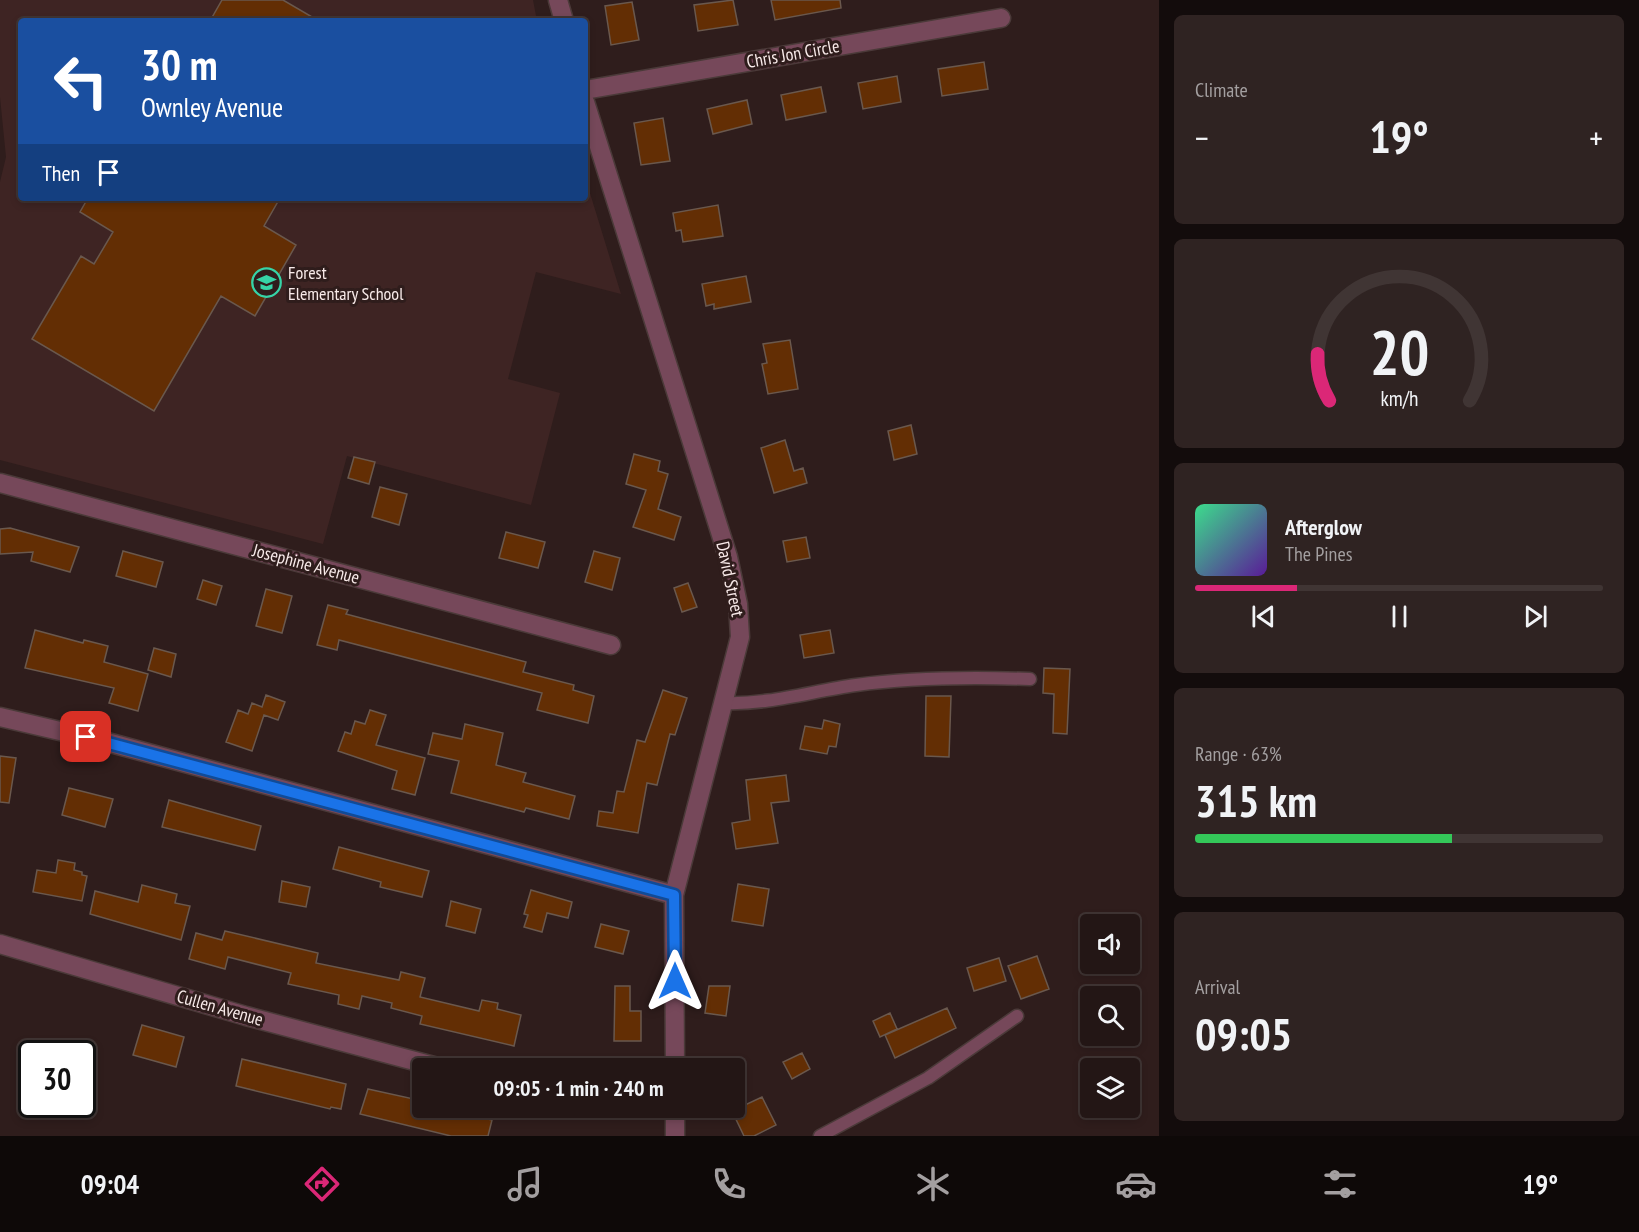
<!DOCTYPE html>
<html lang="en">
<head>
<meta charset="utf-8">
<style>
  :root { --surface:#231615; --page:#2f2322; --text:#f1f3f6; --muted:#a39fa0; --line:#403534; --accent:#db2777 }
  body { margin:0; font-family:"PT Sans Narrow",sans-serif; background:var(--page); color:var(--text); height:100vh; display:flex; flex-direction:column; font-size:22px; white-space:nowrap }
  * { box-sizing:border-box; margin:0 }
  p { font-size:20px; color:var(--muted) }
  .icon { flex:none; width:33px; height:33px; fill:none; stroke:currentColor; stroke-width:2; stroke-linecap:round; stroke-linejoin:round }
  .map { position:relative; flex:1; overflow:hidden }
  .details { display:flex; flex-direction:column; gap:15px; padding:15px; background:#130c0c; width:480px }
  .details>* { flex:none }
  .guide { position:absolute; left:18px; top:18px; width:570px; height:183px; border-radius:6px; box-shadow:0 3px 9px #0003,0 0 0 2px var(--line); background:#1a4fa0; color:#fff; overflow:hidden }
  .fabs { position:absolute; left:1080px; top:914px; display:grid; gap:12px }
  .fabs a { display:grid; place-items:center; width:60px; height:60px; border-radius:6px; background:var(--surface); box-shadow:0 3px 9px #0003,0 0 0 2px var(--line); font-size:30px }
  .speed { position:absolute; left:18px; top:1040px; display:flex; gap:12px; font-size:30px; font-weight:700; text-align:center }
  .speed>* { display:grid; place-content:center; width:78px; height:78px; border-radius:50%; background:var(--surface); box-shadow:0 3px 9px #0003,0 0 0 2px var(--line); line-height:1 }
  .speed .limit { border:3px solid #111; border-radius:9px; background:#fff; color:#111 }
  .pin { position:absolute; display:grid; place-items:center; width:51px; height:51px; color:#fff; margin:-26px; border-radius:12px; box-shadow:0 3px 9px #0006 }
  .me { position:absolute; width:66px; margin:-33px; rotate:0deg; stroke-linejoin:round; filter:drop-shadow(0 0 4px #0008) }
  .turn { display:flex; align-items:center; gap:21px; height:126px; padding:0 24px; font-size:27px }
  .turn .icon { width:78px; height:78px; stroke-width:2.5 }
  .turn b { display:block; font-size:42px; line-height:51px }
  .then { display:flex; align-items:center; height:57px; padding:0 24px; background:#0003; gap:12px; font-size:22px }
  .big { font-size:45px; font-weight:700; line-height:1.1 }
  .details .widget { flex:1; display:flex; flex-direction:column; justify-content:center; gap:9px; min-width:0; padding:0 21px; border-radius:9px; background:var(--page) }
  .details .dial { align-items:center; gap:0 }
  .dial svg { height:156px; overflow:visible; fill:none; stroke:var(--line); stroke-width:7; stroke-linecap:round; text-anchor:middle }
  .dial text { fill:var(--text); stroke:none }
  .song { display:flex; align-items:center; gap:18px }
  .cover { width:72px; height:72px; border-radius:9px; background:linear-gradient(135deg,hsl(150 70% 55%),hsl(270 70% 35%)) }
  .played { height:6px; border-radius:3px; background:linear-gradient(90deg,var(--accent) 25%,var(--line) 25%) }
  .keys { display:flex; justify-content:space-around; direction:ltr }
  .heat { display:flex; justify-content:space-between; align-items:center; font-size:33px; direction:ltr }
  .charge { height:9px; border-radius:4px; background:linear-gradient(90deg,#34c759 63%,var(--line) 0) }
  .trip { position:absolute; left:412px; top:1058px; width:333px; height:60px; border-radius:6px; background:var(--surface); box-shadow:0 3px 9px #0003,0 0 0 2px var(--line); font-weight:700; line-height:60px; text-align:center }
  .menu { display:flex; height:96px; justify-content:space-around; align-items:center; background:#0e0908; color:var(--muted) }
  .menu .icon { width:42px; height:42px }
  .menu .active { color:var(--accent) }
  .menu b { font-size:27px; color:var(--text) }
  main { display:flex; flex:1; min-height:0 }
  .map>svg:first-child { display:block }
  .built { fill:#3e2423 }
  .building { fill:#632e04; stroke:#6a584d; stroke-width:1.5 }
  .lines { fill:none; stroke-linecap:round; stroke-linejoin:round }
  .service-casing { stroke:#4b3a39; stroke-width:15 }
  .minor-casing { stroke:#4b3a39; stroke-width:21 }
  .service { stroke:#76485a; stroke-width:12 }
  .minor { stroke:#76485a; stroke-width:18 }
  .route-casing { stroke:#114b97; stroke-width:15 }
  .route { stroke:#1a73e8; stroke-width:10 }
  .labels { text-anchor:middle; stroke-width:6; stroke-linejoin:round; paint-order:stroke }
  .street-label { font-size:18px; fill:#f8eae9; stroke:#2f1d1c }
  .poi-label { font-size:18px; fill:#f8eae9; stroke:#2f1d1c; text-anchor:start }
</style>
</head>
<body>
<main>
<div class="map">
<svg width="1159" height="1136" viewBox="0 0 1159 1136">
  <rect width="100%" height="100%" fill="#2f1d1c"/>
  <path class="built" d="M 0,0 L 533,0 L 537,21 L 21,21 L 21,198 L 585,198 L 585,177 L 621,294 L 536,272 L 508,379 L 560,393 L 531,505 L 347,456 L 323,544 L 0,460 L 0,182 L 6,157 L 0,97 Z"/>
  <path class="building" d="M 222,0 L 283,0 L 319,21 L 210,21 Z
    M 733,0 L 738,25 L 698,31 L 694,5 Z
    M 771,0 L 840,0 L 841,8 L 775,20 Z
    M 632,2 L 639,40 L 611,45 L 605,6 Z
    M 984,62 L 988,89 L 942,96 L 938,69 Z
    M 897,76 L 901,102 L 863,109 L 858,83 Z
    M 821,87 L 826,112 L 786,120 L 781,95 Z
    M 747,100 L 752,124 L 713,134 L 707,109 Z
    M 663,118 L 670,161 L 641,165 L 634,123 Z
    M 88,198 L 280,198 L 264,226 L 296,245 L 255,316 L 221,296 L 154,411 L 32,339 L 81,256 L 94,264 L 113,232 L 80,212 Z
    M 718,205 L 723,236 L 683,242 L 681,230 L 676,231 L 673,213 Z
    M 746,276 L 751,302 L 714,309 L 714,304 L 706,306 L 702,284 Z
    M 790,340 L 798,389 L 768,394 L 762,364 L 767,363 L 763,344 Z
    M 911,425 L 917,454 L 894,460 L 888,431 Z
    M 785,440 L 794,471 L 803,468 L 807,483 L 774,493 L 761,448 Z
    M 634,454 L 660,461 L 658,471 L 668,474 L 658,509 L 681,517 L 674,540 L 633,527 L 646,490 L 626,484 Z
    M 354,457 L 375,462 L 369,484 L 348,478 Z
    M 380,487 L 407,494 L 399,525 L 372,517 Z
    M 10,528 L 79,547 L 70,572 L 31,561 L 33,552 L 0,554 L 0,529 Z
    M 506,532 L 545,542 L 538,568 L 499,558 Z
    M 806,537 L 810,558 L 787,562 L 783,541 Z
    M 123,551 L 163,562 L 156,587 L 116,576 Z
    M 594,551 L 620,558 L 612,590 L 585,582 Z
    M 203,580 L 222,586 L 216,605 L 197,599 Z
    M 688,583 L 697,607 L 682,612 L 674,588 Z
    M 266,589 L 292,596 L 282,633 L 256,626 Z
    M 328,605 L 348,610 L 346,614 L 526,662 L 523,672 L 574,685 L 573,690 L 594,696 L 588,723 L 537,710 L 542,693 L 339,640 L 337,650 L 317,645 Z
    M 35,630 L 83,643 L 84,640 L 108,646 L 104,662 L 148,674 L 138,711 L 109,703 L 114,688 L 25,668 Z
    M 830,630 L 834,653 L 804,658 L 800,635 Z
    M 154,648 L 176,654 L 171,677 L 148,670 Z
    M 1044,668 L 1070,669 L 1067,734 L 1053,733 L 1054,694 L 1043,693 Z
    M 663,690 L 687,698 L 675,735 L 670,734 L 657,785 L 647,783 L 638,833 L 597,826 L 599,811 L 613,813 L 617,791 L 624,792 L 637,740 L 645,742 Z
    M 266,695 L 285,702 L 278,720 L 264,715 L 252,751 L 226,742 L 238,710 L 248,714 L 252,703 L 262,707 Z
    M 926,696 L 951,696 L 949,757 L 925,756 Z
    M 370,710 L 386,715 L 376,745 L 425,758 L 415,795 L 392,789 L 397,771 L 338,751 L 345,732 L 351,734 L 355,721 L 365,724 Z
    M 824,720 L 840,724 L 836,747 L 829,746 L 827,754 L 800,749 L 805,726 L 822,729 Z
    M 465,724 L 503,733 L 496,765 L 526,773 L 523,782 L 575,796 L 569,819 L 526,808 L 524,812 L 451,793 L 459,761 L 428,754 L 433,733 L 462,739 Z
    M 0,756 L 16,758 L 9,803 L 0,802 Z
    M 786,775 L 789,801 L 771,803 L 778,843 L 736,849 L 732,823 L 750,820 L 746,780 Z
    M 69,788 L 113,799 L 105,827 L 62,815 Z
    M 169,800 L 261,826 L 255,850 L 162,827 Z
    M 339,847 L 429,871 L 422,897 L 380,887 L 381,882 L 333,869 Z
    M 58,860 L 75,863 L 74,870 L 82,872 L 82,875 L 87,876 L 82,901 L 33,892 L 37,870 L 56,873 Z
    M 282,881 L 310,887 L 306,907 L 279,902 Z
    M 738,884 L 769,889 L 763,926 L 732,921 Z
    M 142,885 L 177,894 L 175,903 L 190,906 L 181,940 L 90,914 L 95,891 L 138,902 Z
    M 531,890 L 572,902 L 568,918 L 547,913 L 542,932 L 524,927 L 528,915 L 524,914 Z
    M 451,901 L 481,909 L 475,933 L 446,926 Z
    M 601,924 L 629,931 L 623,954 L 595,947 Z
    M 225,931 L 318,953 L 316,963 L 399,980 L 401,972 L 425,978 L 420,997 L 479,1011 L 482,1000 L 498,1003 L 497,1009 L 521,1015 L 514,1046 L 420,1024 L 422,1016 L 391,1008 L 392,1003 L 362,996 L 359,1009 L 338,1004 L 339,995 L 288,984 L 291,973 L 228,957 L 225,969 L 189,959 L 196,933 L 222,940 Z
    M 1037,956 L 1049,989 L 1021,999 L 1008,966 Z
    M 999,958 L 1006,981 L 974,991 L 967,968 Z
    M 615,986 L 630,986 L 630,1011 L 641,1011 L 641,1041 L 614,1041 Z
    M 709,986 L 730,986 L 726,1016 L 705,1013 Z
    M 947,1008 L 956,1028 L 895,1058 L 885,1035 Z
    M 890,1013 L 897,1029 L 880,1037 L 873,1021 Z
    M 142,1025 L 184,1037 L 176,1067 L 133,1055 Z
    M 802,1053 L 810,1069 L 792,1079 L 783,1062 Z
    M 242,1059 L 346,1084 L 341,1109 L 331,1107 L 330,1109 L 236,1086 Z
    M 368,1089 L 423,1101 L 423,1107 L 439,1107 L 492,1120 L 488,1136 L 451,1136 L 360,1114 Z
    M 762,1097 L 776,1125 L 754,1136 L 744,1136 L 732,1111 Z"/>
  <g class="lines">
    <defs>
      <path id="service" d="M 724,703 C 768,705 812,691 856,685 C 914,677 971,677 1030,679
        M 820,1136 L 928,1078 L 1017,1016"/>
      <path id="minor" d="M 558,0 L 564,21
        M 585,90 L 1001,18
        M 585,102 L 728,557 L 738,604 L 740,637 L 674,895 L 675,1068
        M 0,483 L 611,645
        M 0,717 L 107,742 L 674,895
        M 0,944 L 246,1016 L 441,1068
        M 675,1107 L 675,1136"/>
    </defs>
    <use href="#service" class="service-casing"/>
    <use href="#minor" class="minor-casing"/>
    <use href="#service" class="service"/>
    <use href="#minor" class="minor"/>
  </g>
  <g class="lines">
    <defs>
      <path id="route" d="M 86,737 L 674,895 L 675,981"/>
    </defs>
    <use href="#route" class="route-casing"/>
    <use href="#route" class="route"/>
  </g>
  <defs>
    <symbol id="school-ring" viewBox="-11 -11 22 22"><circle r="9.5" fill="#2f1d1c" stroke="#36d4a7" stroke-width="1.5"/><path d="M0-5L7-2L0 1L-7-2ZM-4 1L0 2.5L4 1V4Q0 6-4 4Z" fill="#36d4a7"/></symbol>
  </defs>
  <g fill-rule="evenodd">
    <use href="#school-ring" x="250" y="266" width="33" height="33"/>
  </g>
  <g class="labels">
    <g class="street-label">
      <text transform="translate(793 54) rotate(-10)" y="6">Chris Jon Circle</text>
      <text transform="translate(306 564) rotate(15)" y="6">Josephine Avenue</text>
      <text transform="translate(730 579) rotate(78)" y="6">David Street</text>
      <text transform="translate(220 1008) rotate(16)" y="6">Cullen Avenue</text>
    </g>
    <g class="poi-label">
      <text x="288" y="279">Forest<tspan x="288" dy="21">Elementary School</tspan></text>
    </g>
  </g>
</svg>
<div class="fabs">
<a><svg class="icon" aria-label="sound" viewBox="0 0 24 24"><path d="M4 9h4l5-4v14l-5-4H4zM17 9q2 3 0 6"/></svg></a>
<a><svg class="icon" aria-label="search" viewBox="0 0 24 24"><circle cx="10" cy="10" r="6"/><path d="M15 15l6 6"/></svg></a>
<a><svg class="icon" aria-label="layers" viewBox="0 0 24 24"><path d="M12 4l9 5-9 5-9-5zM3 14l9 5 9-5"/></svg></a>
</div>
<div class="speed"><div class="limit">30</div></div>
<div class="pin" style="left:86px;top:737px;background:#d93025"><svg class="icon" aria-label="arrive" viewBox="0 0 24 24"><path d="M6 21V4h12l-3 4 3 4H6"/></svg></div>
<svg class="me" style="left:675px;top:981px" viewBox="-20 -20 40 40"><path d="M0-17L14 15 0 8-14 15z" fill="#1a73e8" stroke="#fff" stroke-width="4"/></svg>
<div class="trip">09:05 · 1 min · 240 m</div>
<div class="guide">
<div class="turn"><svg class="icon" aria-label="left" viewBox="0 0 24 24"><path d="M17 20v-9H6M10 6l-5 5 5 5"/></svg><div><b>30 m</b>Ownley Avenue</div></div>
<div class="then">Then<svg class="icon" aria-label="arrive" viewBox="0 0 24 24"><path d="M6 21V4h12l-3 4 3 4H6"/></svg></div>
</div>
</div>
<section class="details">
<div class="widget"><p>Climate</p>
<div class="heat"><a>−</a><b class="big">19°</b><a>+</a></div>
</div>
<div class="widget dial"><svg viewBox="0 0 100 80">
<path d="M14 69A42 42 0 1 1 86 69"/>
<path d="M14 69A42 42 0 0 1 8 45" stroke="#db2777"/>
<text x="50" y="56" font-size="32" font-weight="700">20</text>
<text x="50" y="72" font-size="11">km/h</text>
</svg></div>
<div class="widget">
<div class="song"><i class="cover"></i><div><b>Afterglow</b><p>The Pines</p></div></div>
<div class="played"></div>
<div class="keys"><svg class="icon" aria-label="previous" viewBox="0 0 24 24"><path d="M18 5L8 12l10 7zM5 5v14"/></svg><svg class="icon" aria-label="pause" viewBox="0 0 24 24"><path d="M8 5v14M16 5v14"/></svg><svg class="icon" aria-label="next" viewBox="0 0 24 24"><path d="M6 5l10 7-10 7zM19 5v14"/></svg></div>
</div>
<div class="widget"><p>Range · 63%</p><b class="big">315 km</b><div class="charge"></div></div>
<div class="widget"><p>Arrival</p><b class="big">09:05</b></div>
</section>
</main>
<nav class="menu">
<b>09:04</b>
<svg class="icon active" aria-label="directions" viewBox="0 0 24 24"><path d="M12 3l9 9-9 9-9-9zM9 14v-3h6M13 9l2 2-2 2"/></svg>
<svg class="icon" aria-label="music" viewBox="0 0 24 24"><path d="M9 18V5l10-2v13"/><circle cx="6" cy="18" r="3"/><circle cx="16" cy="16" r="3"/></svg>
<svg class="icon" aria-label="phone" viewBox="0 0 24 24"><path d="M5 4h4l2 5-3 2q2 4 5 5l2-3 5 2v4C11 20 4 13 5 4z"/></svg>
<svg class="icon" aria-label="climate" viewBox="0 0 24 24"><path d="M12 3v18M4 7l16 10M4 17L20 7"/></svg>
<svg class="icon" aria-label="car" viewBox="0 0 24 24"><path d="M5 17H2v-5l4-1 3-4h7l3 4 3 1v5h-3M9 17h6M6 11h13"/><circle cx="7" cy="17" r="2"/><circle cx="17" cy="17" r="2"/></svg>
<svg class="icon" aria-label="filters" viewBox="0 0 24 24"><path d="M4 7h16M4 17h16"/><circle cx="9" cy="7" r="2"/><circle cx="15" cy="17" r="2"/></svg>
<b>19°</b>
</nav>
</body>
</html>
